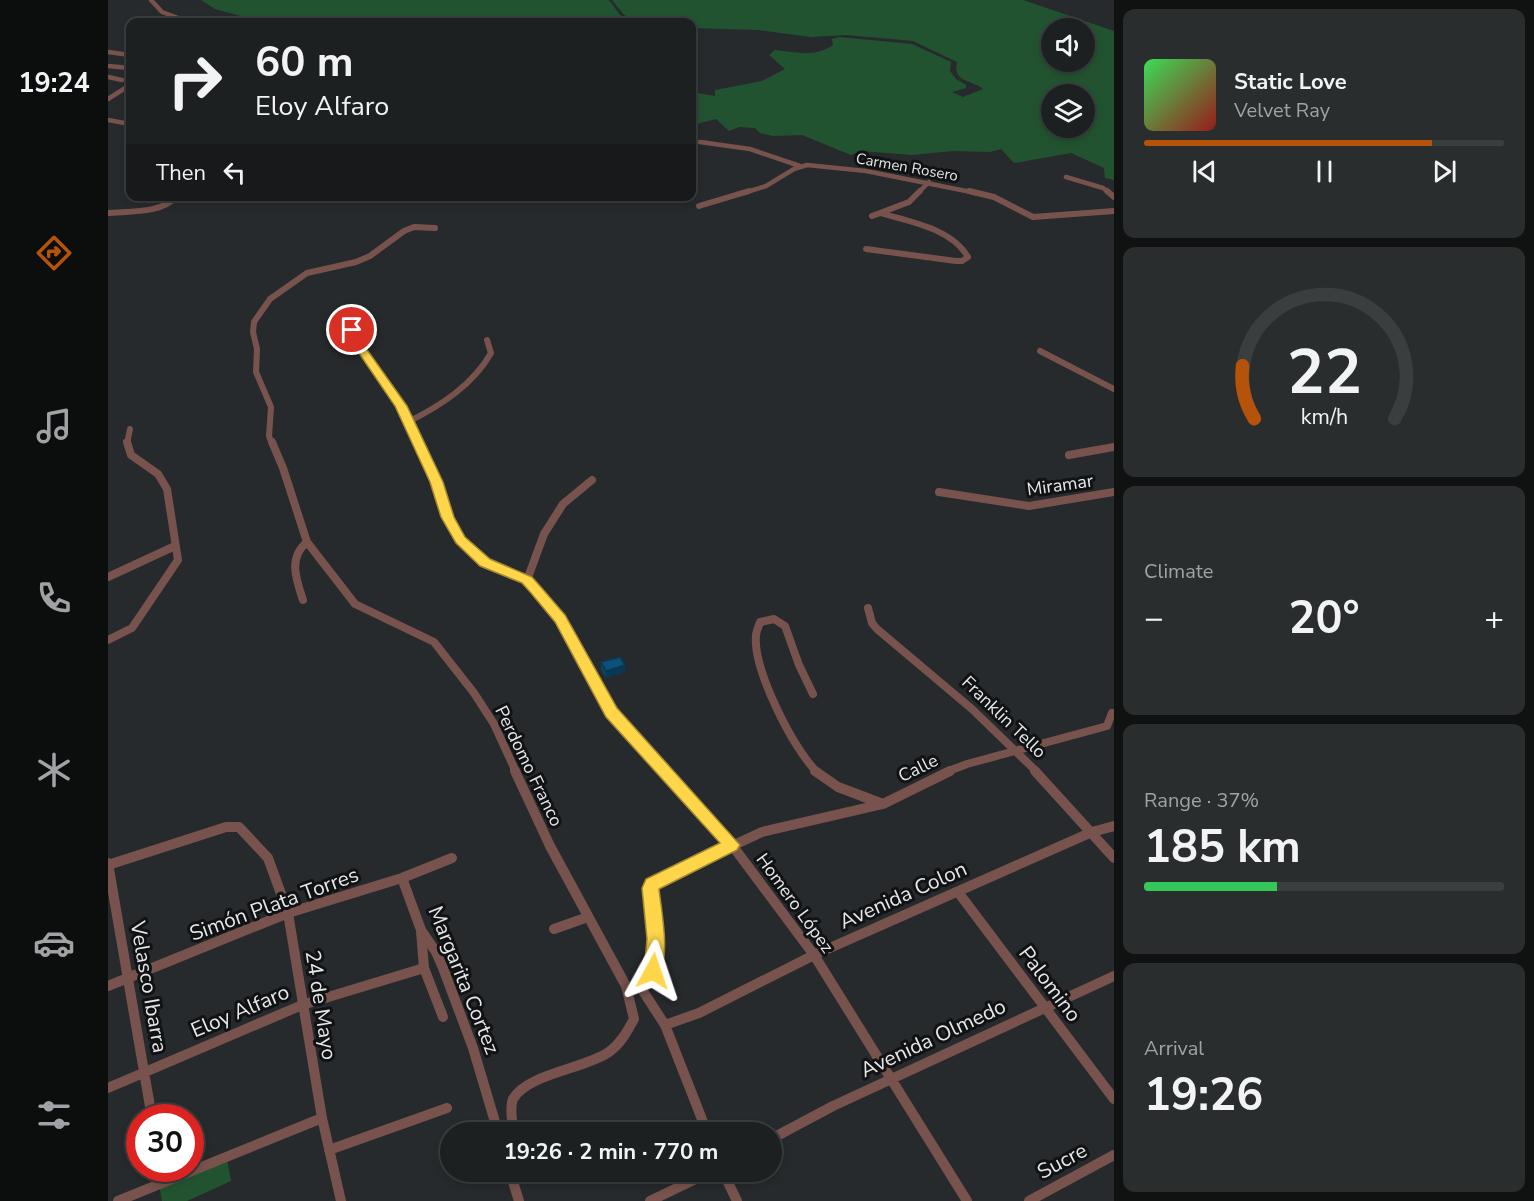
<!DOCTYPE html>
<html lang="en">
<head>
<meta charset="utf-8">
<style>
  :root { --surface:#1d2021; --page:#2a2d2e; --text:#f1f3f6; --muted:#a0a3a5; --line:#3b3e3f; --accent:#b45309 }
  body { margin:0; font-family:"Nunito Sans",sans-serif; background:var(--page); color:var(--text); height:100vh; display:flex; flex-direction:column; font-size:22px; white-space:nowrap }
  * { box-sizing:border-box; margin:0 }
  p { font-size:20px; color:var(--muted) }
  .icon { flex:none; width:33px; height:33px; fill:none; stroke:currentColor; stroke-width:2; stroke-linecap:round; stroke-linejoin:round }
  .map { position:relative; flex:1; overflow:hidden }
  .side { display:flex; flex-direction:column; gap:9px; padding:9px; background:#101212; width:420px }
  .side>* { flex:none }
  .banner { position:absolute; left:18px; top:18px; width:570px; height:183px; border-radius:12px; box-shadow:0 3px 9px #0003,0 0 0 2px var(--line); background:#1d2021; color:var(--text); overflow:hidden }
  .buttons { position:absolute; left:933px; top:18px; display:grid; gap:12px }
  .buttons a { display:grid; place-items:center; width:54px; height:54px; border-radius:50%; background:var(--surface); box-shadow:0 3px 9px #0003,0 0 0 2px var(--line); font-size:30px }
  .speed { position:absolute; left:18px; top:1104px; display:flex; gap:12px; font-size:30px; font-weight:700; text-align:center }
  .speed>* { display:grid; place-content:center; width:78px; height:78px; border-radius:50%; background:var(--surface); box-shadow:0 3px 9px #0003,0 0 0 2px var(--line); line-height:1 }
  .speed .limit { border:9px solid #d22; background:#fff; color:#111 }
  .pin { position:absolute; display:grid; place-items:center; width:51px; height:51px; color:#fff; margin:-26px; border:3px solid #fff; border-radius:50%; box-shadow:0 2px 6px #0007 }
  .me { position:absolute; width:66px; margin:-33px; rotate:5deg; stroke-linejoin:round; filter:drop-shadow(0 0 4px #0008) }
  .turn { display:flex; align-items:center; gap:21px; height:126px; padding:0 30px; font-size:27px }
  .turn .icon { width:78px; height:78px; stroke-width:2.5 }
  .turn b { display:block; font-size:42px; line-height:51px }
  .then { display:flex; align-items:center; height:57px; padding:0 30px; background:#0003; gap:12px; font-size:22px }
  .big { font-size:45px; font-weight:700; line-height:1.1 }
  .side .card { flex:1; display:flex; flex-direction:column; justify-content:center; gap:9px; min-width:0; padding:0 21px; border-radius:12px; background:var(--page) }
  .side .dial { align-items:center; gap:0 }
  .dial svg { height:156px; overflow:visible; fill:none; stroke:var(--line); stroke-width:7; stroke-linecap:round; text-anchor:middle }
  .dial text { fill:var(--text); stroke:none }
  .song { display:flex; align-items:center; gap:18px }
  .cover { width:72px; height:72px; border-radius:9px; background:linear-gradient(135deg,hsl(130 70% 55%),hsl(0 70% 35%)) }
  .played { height:6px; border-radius:3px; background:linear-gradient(90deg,var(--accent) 80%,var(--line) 80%) }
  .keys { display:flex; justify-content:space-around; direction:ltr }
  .heat { display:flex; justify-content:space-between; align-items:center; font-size:33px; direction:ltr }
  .charge { height:9px; border-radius:4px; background:linear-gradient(90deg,#34c759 37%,var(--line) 0) }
  .trip { position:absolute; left:332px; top:1122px; width:342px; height:60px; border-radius:30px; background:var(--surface); box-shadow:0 3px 9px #0003,0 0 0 2px var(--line); font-weight:700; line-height:60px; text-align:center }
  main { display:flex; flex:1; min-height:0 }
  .tabs { display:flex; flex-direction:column; width:108px; justify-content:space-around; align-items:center; background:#0c0d0d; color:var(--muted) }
  .tabs .icon { width:42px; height:42px }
  .tabs .on { color:var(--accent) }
  .tabs b { font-size:27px; color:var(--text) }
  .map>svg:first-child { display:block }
  .green { fill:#225330; fill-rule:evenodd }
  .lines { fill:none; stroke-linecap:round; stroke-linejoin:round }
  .street-far3 { stroke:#78534e; stroke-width:4.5 }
  .street-far2 { stroke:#78534e; stroke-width:6 }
  .street-far1 { stroke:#78534e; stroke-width:8 }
  .street { stroke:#78534e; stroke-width:10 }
  .wall { fill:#0b4567 }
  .shaded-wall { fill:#093854 }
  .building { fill:#0d5078; stroke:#093854; stroke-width:1.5 }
  .route { fill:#ffd54a; stroke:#a68a30; stroke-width:1.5 }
  .labels { text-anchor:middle; stroke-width:6; stroke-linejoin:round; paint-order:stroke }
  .far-street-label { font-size:15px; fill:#e5e7e8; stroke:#111213 }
  .street-label { font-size:18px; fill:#e5e7e8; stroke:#111213 }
  .near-street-label { font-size:21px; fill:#e5e7e8; stroke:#111213 }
</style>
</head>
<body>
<main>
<nav class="tabs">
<b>19:24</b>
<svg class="icon on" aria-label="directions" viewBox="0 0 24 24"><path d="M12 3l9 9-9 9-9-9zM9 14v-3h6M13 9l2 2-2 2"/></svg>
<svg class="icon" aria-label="music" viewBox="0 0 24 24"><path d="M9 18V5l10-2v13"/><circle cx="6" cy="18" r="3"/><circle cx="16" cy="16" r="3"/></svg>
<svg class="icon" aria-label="phone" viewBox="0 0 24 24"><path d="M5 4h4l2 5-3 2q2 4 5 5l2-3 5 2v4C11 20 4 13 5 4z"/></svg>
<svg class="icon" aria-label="climate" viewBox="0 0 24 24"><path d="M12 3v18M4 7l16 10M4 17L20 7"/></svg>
<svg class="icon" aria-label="car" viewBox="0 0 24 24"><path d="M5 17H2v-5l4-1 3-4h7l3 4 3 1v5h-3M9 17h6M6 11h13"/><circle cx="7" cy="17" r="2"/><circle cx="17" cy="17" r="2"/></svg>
<svg class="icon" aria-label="filters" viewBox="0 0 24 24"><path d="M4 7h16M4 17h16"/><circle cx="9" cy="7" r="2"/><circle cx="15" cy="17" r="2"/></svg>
</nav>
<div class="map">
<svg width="1006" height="1201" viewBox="0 0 1006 1201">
  <rect width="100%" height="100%" fill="#272a2c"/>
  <path class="green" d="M 93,0 L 501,0 L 512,15 L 529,22 L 154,22 L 107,9 Z
    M 504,0 L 915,0 L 1006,31 L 1006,180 L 997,178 L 996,168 L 963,153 L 906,163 L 893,149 L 882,152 L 845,151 L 804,155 L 753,151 L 743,155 L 694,135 L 665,136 L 652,133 L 647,128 L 631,127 L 621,131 L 608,119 L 584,125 L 584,92 L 607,96 L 607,90 L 654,81 L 677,69 L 661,55 L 667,50 C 688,52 707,58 725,45 L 724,39 L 731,37 L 804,44 L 843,62 L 842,71 L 848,79 L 858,85 L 858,88 L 844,92 L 855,97 L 875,89 C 864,80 844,82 849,62 L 805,41 L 738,35 L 703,37 L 650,30 L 584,28 L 584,22 L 533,22 L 516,15 ZM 944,28 L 976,28 L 976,62 L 944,62 ZM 976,94 L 976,128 L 944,128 L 944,94 Z
    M 119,1159 L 123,1181 L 79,1201 L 54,1201 L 51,1185 Z"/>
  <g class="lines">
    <path class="street-far3" d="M 43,0 L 54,12 L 81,22
      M 0,52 L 22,55
      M 0,66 L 22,68
      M 0,77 L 14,80
      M 0,99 L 22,85
      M 0,120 L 22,124
      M 592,142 L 642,149 L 692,166
      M 958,177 L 995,188 L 1001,193
      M 636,193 L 658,186 L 686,169 L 699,165 L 758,171 L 868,193
      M 810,193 L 821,182"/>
    <path class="street-far2" d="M 861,191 L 886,197 L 925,217 L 1006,211
      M 999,191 L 1006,197
      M 591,206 L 641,191
      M 0,213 C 22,211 53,214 69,196
      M 764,216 L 801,202 L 812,191
      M 758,249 L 848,261 L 854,261 L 860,257 C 843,228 802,222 772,213
      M 244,330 L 245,337 L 293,406 L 311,444
      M 932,351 L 1006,389
      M 300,422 C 332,406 365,385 383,353 L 379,340
      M 19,444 L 22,429
      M 164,444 L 161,436 L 163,407 L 148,372 L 149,349 L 145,332 L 146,322 L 162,299 L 199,273 L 248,262 L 262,256 L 296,231 L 306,227 L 327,228"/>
    <path class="street-far1" d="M 164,442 L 175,468 L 199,542 L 247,604 L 326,642 L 366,693 L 386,724 L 408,772
      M 310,442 L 329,482 L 339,517 L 353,540 L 377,562 L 419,580 L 452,619 L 503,712 L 558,772
      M 961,455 L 1006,447
      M 831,492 L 921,506 L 1006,492
      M 0,577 L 67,546
      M 419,580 L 436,534 L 455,504 L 484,480
      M 195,600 C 188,579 180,558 199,542
      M 760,608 L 764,623 L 769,629 L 864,709 L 929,772
      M 0,640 L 24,628 L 70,560 L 59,489 L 50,474 L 23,455 L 19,442
      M 705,694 L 691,665 L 677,626 L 666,619 L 652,622 C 651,626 648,631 648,636 C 645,669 685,749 709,772
      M 838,772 L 859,764 L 999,726 L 1004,713"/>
    <path class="street" d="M 407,771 L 442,846 L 518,986 L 533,988 L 557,1025 L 599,1132
      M 556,771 L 624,845 L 706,955 L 859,1201
      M 707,771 L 730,787 L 775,804
      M 927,771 L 1006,858
      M 0,863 L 44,1118
      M 0,865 L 118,827 L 131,827 L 160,858 L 180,913 L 214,1118 L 233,1201
      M 294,878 L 313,930 L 328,952 L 335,968 L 365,1048 L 390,1132
      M 850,892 L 1006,1099
      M 446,929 L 480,917
      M 313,931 L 316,968 L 335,1017
      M 0,986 L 180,913 L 294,878 L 344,858
      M 533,988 C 556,961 546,921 542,888 L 547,882 L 654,832 L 775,804 L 842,771
      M 557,1025 L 591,1013 L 706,955 L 984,832 L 1006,826
      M 0,1088 L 194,1005 L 316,968
      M 405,1132 C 405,1122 401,1108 405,1099 C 419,1074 476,1069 501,1052 C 513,1043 519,1032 526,1019 L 518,986
      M 663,1139 L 725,1106 L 1006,976
      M 221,1150 L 339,1108
      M 53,1168 L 55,1182
      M 402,1172 L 411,1201
      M 615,1172 L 629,1201
      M 10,1201 L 214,1118
      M 542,1201 L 602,1172
      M 921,1201 L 1006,1155"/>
  </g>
  <path class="wall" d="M 493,662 L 517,672 L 498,678 L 493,670 Z"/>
  <path class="shaded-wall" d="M 517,665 L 517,672 L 498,678 L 498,671 Z"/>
  <path class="building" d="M 512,657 L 517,665 L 498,671 L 493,662 Z"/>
  <path class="route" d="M 240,327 L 248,327 L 250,337 L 299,406 L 335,482 L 346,517 L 357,537 L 382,559 L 424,577 L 432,586 L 457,615 L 509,708 L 632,845 L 629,850 L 551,889 C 554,916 562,952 551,977 L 545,979 L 538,977 L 536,971 L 539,939 L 534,888 L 538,879 L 612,843 L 498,717 L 447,622 L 423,593 L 414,583 L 372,566 L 348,543 L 333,517 L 322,482 L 287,406 L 240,337 Z"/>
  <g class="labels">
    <g class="far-street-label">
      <text transform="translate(799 167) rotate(10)" y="5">Carmen Rosero</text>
    </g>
    <g class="street-label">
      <text transform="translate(952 485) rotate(-8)" y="6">Miramar</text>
      <text transform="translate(896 717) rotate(44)" y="6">Franklin Tello</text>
      <text transform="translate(421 766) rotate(64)" y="6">Perdomo Franco</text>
      <text transform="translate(810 768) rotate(-26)" y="6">Calle</text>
      <text transform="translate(687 903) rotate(54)" y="6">Homero López</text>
    </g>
    <g class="near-street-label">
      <text transform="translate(795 895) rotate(-24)" y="7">Avenida Colon</text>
      <text transform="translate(166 904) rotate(-20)" y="7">Simón Plata Torres</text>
      <text transform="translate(356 980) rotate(68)" y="7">Margarita Cortez</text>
      <text transform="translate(942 984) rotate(53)" y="7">Palomino</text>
      <text transform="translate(41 987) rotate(80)" y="7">Velasco Ibarra</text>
      <text transform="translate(213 1005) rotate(81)" y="7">24 de Mayo</text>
      <text transform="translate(132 1011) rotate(-23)" y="7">Eloy Alfaro</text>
      <text transform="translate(825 1038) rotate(-25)" y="7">Avenida Olmedo</text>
      <text transform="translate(954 1161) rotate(-28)" y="7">Sucre</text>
    </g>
  </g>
</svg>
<div class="buttons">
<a><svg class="icon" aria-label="sound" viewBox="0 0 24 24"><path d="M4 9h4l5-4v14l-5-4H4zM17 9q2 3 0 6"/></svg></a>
<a><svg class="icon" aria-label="layers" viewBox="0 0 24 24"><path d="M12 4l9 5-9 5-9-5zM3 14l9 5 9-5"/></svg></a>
</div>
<div class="speed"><div class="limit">30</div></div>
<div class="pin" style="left:244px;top:330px;background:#d93025"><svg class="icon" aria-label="arrive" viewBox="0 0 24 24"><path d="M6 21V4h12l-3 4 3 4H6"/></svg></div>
<svg class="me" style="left:545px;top:971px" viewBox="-20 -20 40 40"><path d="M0-17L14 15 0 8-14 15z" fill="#ffd54a" stroke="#fff" stroke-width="4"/></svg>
<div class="trip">19:26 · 2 min · 770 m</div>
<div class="banner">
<div class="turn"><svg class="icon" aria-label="right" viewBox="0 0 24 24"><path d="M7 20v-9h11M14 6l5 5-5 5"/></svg><div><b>60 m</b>Eloy Alfaro</div></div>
<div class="then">Then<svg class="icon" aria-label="left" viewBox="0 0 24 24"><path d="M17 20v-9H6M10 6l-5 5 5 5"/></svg></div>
</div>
</div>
<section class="side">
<div class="card">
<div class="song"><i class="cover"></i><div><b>Static Love</b><p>Velvet Ray</p></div></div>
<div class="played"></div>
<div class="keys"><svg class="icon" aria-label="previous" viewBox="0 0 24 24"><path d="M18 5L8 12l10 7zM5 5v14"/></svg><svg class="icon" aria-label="pause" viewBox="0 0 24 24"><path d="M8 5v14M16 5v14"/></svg><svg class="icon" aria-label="next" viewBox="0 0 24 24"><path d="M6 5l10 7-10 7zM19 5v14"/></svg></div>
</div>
<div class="card dial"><svg viewBox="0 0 100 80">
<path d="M14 69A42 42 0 1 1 86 69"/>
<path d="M14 69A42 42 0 0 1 8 42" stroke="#b45309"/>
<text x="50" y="56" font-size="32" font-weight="700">22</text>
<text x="50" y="72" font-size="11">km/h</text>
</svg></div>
<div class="card"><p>Climate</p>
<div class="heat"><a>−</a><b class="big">20°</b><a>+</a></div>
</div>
<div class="card"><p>Range · 37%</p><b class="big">185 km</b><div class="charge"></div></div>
<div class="card"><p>Arrival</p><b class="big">19:26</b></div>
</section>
</main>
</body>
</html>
